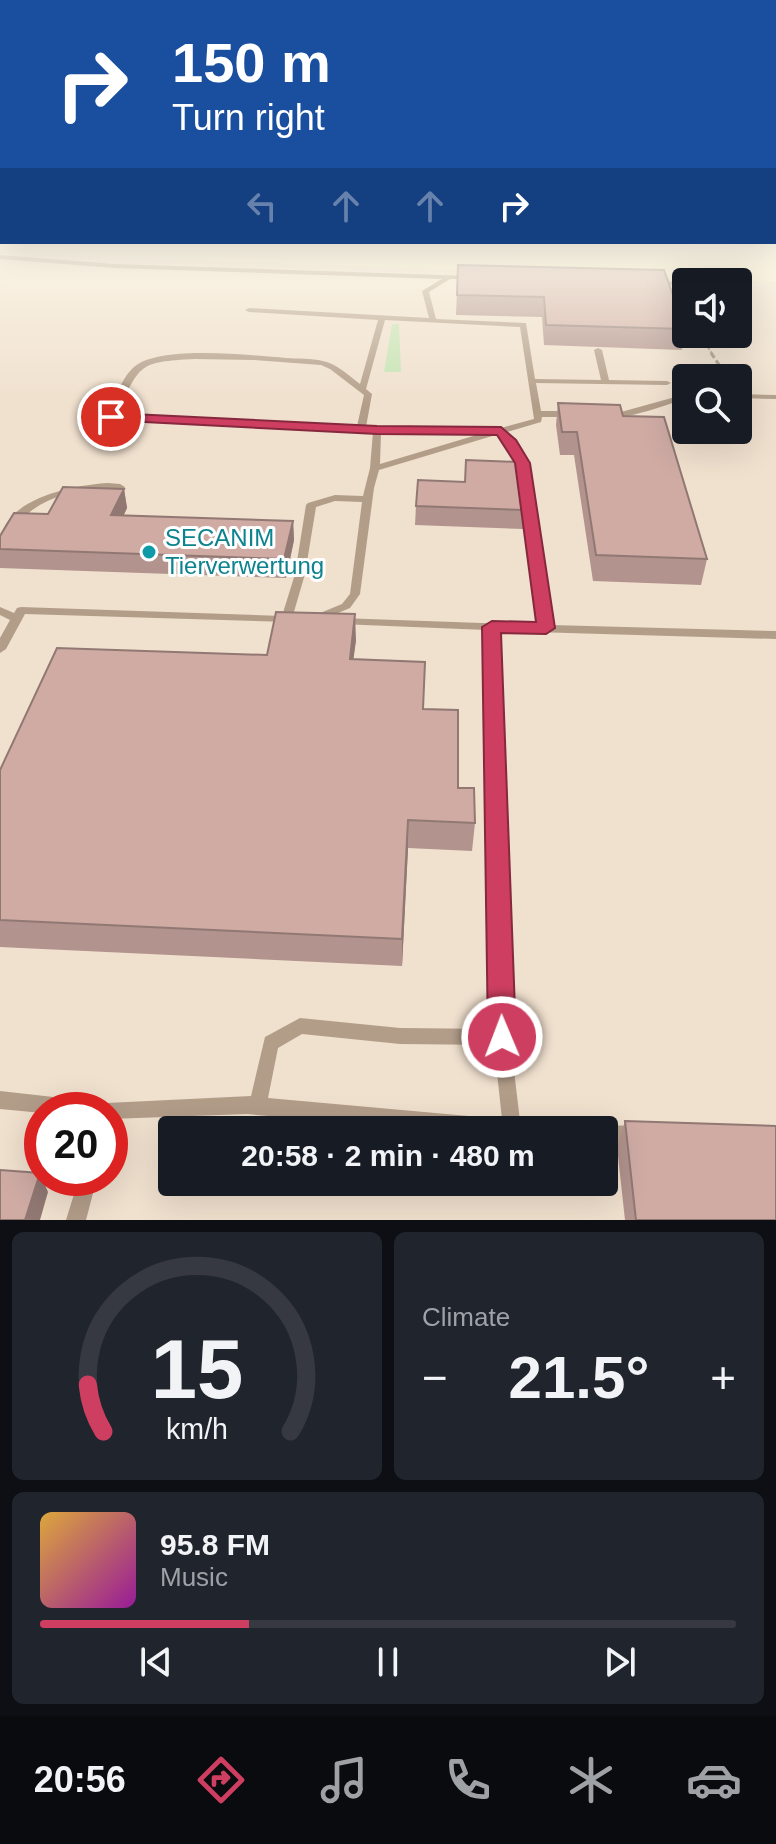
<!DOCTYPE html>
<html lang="en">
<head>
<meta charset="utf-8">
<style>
  :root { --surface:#171b24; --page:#20242c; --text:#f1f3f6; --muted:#9ea1a6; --line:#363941; --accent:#ce3e60 }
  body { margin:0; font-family:Helvetica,sans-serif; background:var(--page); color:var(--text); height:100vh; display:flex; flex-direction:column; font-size:30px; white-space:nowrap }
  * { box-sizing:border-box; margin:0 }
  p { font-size:26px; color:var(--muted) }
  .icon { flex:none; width:44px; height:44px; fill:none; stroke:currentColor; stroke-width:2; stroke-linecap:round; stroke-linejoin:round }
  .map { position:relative; height:1220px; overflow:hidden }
  .panel { display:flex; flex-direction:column; gap:12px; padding:12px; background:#0d0f14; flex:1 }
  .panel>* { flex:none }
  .top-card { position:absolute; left:0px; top:0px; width:776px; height:244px; box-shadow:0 8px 32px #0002; background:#1a4fa0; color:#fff; overflow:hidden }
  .buttons { position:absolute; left:672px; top:268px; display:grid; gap:16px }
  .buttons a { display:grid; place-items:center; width:80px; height:80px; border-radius:8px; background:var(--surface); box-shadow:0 8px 32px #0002; font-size:40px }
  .speed { position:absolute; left:24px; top:1092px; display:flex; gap:16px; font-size:40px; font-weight:700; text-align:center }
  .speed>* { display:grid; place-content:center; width:104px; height:104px; border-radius:50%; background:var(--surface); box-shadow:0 8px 32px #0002; line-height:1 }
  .speed .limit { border:12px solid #d22; background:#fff; color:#111 }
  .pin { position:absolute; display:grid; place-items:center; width:68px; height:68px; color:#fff; margin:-34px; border:4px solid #fff; border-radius:50%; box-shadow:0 2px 8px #0007 }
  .me { position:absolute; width:88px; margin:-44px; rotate:359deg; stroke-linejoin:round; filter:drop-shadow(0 0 6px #0008) }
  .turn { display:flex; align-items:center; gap:28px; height:168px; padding:0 40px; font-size:36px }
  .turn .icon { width:104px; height:104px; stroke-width:2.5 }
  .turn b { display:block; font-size:56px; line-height:68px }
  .lanes { display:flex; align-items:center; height:76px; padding:0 40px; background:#0003; justify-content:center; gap:40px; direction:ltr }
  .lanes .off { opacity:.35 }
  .big { font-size:60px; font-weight:700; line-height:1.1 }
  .panel .card { flex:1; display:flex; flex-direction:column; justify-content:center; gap:12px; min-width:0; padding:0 28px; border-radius:12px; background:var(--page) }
  .panel .dial { align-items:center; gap:0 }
  .dial svg { height:208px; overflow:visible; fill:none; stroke:var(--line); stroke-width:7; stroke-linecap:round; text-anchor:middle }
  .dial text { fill:var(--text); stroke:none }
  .song { display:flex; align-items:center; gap:24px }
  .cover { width:96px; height:96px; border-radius:12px; background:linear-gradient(135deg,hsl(40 70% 55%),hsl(300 70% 35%)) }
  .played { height:8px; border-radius:4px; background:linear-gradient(90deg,var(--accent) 30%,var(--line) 30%) }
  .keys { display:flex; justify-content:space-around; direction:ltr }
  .heat { display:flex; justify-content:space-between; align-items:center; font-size:44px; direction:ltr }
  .panel .tiles { flex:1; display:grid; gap:12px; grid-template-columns:1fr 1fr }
  .card:last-child { grid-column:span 2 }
  .trip { position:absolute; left:158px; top:1116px; width:460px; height:80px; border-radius:8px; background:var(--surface); box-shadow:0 8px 32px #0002; font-weight:700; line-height:80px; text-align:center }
  .dock { display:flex; height:128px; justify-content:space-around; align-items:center; background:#090b0e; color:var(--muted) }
  .dock .icon { width:56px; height:56px }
  .dock .active { color:var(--accent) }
  .dock b { font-size:36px; color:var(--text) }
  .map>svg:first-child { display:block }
  .industrial { fill:#f0e0ce; fill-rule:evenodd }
  .green { fill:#c3e3b3 }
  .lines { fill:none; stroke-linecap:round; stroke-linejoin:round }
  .path-far1 { stroke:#9f977f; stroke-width:2; stroke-dasharray:5 2; stroke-linecap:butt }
  .path { stroke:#9f977f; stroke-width:3; stroke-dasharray:6 3; stroke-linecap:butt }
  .service { fill:#b29d89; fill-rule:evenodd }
  .wall { fill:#b2938d }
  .shaded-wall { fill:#917873 }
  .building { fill:#cfaba4; stroke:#917873; stroke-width:2 }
  .route { fill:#ce3e60; stroke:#86283e; stroke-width:2 }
  .culture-dot { fill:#0f9aa8; stroke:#fff; stroke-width:3 }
  .labels { text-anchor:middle; stroke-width:6; stroke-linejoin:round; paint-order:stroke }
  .culture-label { font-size:24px; fill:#0d838f; stroke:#fff; text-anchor:start }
</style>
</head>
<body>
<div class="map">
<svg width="776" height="1220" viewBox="0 0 776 1220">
  <rect width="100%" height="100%" fill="#f7eccc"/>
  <path class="industrial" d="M 0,246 L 85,256 L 776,282 L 776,1220 L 0,1220 ZM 686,282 L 738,282 L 738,334 L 686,334 ZM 686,378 L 738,378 L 738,430 L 686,430 ZM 42,1110 L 110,1110 L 110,1178 L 42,1178 ZM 172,1130 L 604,1130 L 604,1182 L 172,1182 Z"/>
  <path class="green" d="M 392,324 L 399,324 L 401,372 L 384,372 Z"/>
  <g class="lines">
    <path class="path-far1" d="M 682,293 L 686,302
      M 699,334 L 713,355"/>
    <path class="path" d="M 711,353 L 728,378"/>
    <path class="service" d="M 0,255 L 114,264 L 471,276 L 473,277 L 473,279 L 450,279 L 429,292 L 436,319 L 526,323 L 535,379 L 601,380 L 594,350 L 598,348 L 602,350 L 609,380 L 667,381 L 671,383 L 667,385 L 536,383 L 541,411 L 572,411 L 576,414 L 572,417 L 542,417 L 541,422 L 507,432 L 515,443 L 527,463 L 551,625 L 776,631 L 776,639 L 498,631 L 510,1037 L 520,1121 L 533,1124 L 536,1130 L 426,1130 L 247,1114 L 110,1119 L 110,1110 L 42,1110 L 42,1113 L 0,1109 L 0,1091 L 107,1103 L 251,1096 L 265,1037 L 300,1018 L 400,1028 L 494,1029 L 486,630 L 340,624 L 334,621 L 340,618 L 540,625 L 517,463 L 507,444 L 499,434 L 379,470 L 374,488 L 360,594 L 350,608 L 316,622 L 308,622 L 306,620 L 308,618 L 342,604 L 350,594 L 362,502 L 335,501 L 316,507 L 305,574 L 291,622 L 25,614 L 6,649 L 0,653 L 0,638 L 10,620 L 0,615 L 0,607 L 14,613 L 17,608 L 21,607 L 282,616 L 295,574 L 306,505 L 308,503 L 335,495 L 363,496 L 370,468 L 373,432 L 108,419 L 107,417 C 115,400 122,374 138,364 C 168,346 250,355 286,358 C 298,359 311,358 323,361 C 337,364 348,375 360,384 L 378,320 L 249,312 L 245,310 L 249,308 L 429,318 L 422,291 L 442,279 L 114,268 L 0,259 ZM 385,320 L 520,327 L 534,419 L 501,428 L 366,427 L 372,394 L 366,389 ZM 195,359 L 254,360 L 321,365 L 330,369 L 364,395 L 357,426 L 116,415 C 141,364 137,362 195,359 ZM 381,433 L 483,433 L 380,464 ZM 302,1034 L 400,1044 L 494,1045 L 502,1119 L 268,1098 L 278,1048 Z
      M 656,281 L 686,282 L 686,286 L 654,284 L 653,283 Z
      M 686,394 L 686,399 C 666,404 623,423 605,415 L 609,412 L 621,412 Z
      M 738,394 L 776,395 L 776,399 L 738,398 Z
      M 108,483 L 120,484 L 125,487 L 116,501 L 110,501 L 108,499 L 114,489 C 83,487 46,495 23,518 C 15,525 10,535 4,544 L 0,545 C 0,499 73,485 108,483 Z
      M 604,1125 L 635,1126 L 641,1129 L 644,1135 L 641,1141 L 635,1144 L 604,1143 L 604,1130 L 597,1130 L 598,1128 Z
      M 79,1178 L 97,1178 L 86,1220 L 66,1220 Z"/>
  </g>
  <path class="wall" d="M 458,265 L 685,329 L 682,350 L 544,345 L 542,317 L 456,315 Z
    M 558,403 L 623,416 L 707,559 L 701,585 L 593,581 L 574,455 L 560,455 L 556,425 Z
    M 464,482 L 525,510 L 523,529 L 415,525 L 416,506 Z
    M 124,489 L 127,508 L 123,516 L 293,521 L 294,540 L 286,578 L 0,568 L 0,549 L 48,514 Z
    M 356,640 L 353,659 L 424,709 L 458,788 L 475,823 L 472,851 L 408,848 L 402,966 L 0,947 L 0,770 L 267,655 Z
    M 625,1121 L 776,1220 L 625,1220 L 617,1147 Z"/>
  <path class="shaded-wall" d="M 124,489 L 127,508 L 115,534 L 111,515 Z
    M 293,521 L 294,540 L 286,578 L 284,559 Z
    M 355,614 L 356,640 L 350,686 L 350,659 Z
    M 408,820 L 408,848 L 402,966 L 402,939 Z
    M 40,1173 L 48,1192 L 40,1220 L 25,1220 Z"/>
  <path class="building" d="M 458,265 L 664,270 L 685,329 L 546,325 L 544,297 L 457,295 Z
    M 558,403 L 620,405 L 623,416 L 664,417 L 707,559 L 596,555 L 577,432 L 562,432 Z
    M 466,460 L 518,462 L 525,510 L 416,506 L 418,480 L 465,482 Z
    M 63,487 L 124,489 L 111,515 L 293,521 L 284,559 L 0,549 L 0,536 L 14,513 L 48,514 Z
    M 276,612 L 355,614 L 350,659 L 425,662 L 423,709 L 458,710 L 458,788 L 474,788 L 475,823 L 408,820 L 402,939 L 0,920 L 0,770 L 57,648 L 267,655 Z
    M 625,1121 L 776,1126 L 776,1220 L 636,1220 Z
    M 0,1170 L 40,1173 L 25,1220 L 0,1220 Z"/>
  <linearGradient id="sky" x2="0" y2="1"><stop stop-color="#72b2da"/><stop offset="0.58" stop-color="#fbf6e8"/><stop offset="1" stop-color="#fbf6e8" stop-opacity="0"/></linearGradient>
  <rect width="776" height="406" fill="url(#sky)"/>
  <path class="route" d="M 111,413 L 377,426 L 501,427 L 516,440 L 530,463 L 555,628 L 546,634 L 501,633 L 516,1037 L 512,1046 L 502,1050 L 492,1046 L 488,1037 L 482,627 L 492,621 L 536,622 L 515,463 L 497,435 L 377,434 L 106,420 L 106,414 Z"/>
  <circle class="culture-dot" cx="149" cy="552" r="8"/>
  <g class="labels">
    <g class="culture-label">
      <text x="165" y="546">SECANIM<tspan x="165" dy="28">Tierverwertung</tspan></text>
    </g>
  </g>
</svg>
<div class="buttons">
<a><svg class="icon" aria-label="sound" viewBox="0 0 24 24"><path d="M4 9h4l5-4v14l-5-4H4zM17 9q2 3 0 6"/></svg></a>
<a><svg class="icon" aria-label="search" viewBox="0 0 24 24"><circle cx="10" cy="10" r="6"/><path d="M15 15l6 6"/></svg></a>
</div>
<div class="speed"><div class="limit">20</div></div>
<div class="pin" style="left:111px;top:417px;background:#d93025"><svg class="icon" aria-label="arrive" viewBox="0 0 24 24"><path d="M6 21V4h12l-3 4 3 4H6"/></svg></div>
<svg class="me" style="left:502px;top:1037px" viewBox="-20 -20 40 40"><circle r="17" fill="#ce3e60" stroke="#fff" stroke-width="3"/><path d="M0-11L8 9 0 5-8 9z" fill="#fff"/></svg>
<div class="trip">20:58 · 2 min · 480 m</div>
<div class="top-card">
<div class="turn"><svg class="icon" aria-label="right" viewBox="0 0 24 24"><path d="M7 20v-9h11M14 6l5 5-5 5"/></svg><div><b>150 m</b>Turn right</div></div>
<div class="lanes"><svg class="icon off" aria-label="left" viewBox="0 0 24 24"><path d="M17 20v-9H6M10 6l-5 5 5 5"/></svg><svg class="icon off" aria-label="ahead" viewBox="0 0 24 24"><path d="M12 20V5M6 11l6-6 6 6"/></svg><svg class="icon off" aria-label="ahead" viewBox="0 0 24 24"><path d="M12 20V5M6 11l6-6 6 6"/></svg><svg class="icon" aria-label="right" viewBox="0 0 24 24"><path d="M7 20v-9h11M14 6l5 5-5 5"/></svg></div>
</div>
</div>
<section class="panel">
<div class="tiles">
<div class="card dial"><svg viewBox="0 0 100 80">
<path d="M14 69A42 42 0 1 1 86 69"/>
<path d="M14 69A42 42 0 0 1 8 51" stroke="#ce3e60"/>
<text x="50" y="56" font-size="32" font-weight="700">15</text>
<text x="50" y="72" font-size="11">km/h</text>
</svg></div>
<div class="card"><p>Climate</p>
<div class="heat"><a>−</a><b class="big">21.5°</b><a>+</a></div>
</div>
<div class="card">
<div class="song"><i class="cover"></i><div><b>95.8 FM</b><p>Music</p></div></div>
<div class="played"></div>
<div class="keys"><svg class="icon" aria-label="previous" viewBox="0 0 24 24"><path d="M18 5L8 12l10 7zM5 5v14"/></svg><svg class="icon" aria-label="pause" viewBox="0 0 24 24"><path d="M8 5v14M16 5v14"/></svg><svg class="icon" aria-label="next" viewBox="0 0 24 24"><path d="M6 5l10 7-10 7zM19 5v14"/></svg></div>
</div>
</div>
</section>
<nav class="dock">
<b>20:56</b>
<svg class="icon active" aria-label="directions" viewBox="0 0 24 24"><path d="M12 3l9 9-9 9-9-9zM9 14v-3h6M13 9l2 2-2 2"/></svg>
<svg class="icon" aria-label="music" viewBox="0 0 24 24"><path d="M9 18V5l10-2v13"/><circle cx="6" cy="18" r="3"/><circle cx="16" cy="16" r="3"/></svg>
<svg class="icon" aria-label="phone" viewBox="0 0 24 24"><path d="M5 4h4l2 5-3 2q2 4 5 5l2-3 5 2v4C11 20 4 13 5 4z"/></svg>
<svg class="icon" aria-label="climate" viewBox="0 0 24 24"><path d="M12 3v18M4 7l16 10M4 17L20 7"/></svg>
<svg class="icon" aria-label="car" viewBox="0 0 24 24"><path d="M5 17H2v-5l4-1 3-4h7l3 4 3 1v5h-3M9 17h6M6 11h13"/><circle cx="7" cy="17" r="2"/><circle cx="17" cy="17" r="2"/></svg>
</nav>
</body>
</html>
